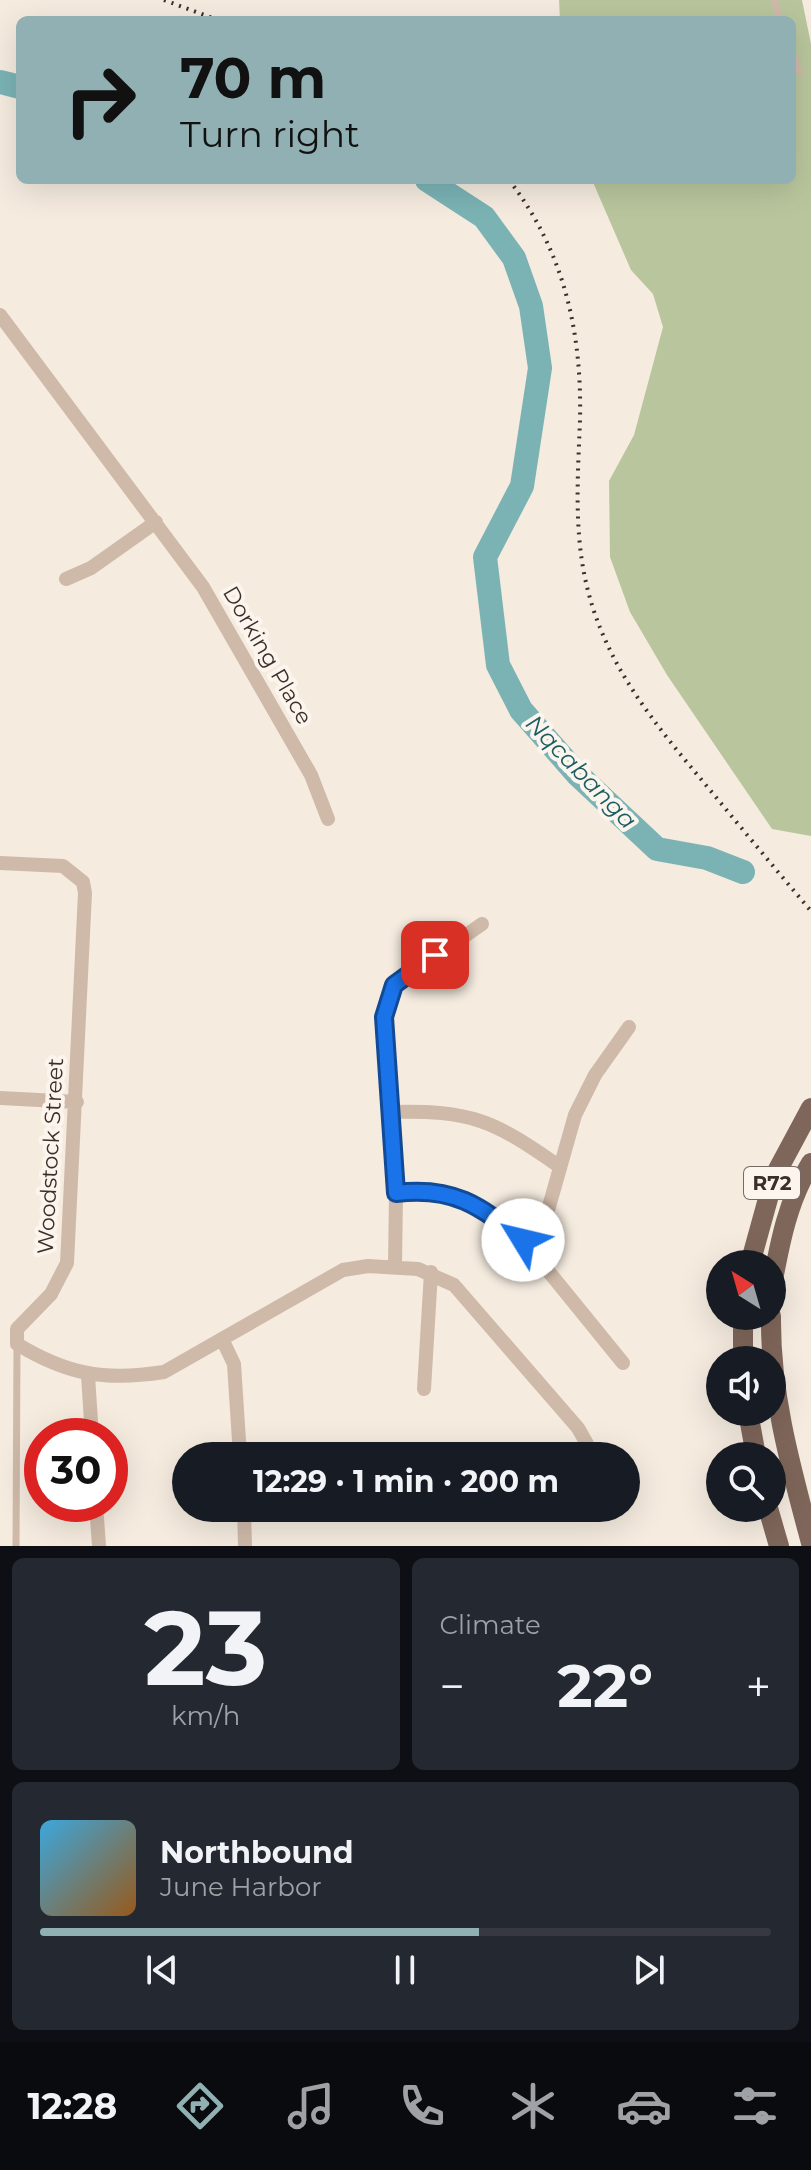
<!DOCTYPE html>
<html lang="en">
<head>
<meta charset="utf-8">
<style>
  :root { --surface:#171b24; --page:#242831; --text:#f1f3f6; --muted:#9ea1a6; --line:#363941; --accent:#91b0b3 }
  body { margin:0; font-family:Montserrat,sans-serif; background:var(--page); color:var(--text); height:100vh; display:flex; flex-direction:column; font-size:30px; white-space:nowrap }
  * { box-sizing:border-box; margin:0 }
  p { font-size:26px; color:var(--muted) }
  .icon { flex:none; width:44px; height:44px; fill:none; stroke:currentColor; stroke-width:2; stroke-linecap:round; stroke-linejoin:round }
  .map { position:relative; height:1546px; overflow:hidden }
  .drawer { display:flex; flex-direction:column; gap:12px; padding:12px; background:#0d0f14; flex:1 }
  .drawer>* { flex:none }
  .guide { position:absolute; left:16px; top:16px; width:780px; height:168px; border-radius:12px; box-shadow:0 8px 32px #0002; background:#91b0b3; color:#111; overflow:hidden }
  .needle { width:52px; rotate:323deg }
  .buttons { position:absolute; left:706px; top:1250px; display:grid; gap:16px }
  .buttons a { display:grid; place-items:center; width:80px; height:80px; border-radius:50%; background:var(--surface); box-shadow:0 8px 32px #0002; font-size:40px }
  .speed { position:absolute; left:24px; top:1418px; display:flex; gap:16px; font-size:40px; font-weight:700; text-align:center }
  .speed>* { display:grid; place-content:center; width:104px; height:104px; border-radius:50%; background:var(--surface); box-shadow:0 8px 32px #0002; line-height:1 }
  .speed .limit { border:12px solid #d22; background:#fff; color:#111 }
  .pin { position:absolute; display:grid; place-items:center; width:68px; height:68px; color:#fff; margin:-34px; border-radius:16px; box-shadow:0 4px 12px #0006 }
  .me { position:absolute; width:88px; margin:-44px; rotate:306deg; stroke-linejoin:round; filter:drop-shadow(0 0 6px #0008) }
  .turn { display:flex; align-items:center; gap:28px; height:168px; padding:0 32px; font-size:36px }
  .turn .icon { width:104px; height:104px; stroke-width:2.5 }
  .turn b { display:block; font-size:56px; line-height:68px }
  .big { font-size:60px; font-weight:700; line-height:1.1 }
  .drawer .widget { flex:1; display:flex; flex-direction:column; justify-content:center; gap:12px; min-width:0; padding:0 28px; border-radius:12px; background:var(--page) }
  .drawer .dial { align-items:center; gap:0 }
  .dial b { font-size:104px; line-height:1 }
  .song { display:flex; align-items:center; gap:24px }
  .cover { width:96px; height:96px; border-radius:12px; background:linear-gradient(135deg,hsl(200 70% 55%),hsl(30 70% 35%)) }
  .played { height:8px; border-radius:4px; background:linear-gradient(90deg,var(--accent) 60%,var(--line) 60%) }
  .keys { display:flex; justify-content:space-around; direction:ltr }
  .heat { display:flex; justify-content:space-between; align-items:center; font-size:44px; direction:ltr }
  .drawer .tiles { flex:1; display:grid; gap:12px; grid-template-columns:1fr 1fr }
  .widget:last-child { grid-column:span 2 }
  .trip { position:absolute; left:172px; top:1442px; width:468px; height:80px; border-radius:40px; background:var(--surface); box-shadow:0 8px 32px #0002; font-weight:700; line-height:80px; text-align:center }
  .menu { display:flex; height:128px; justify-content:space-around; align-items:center; background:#090b0e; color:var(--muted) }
  .menu .icon { width:56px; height:56px }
  .menu .current { color:var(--accent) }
  .menu b { font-size:36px; color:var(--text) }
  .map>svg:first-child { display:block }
  .green { fill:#b9c69d }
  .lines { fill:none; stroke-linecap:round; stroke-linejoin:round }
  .river { stroke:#7bb3b5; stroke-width:24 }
  .service { stroke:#cfbaa9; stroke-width:7 }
  .minor { stroke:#cfbaa9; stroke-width:14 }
  .primary { stroke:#7f665a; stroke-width:20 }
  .rail { stroke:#3c2f2a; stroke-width:4; stroke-dasharray:2 6; stroke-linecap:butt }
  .route-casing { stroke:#114b97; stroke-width:20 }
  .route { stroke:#1a73e8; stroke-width:14 }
  .labels { text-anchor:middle; stroke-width:8; stroke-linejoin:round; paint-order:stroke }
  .shield { fill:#fcf5ed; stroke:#766a64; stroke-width:2 }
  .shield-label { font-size:20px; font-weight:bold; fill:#3c2f2a }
  .street-label { font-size:22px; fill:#3c2f2a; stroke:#fcf5ed }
  .water-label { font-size:24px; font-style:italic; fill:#1b5d61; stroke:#fcf5ed }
</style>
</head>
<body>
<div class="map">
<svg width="811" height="1546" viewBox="0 0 811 1546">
  <rect width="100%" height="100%" fill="#f5ebdf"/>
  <path class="green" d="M 559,0 L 802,0 L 811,44 L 811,836 L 772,829 L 667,675 L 630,612 L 610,557 L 609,481 L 634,435 L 663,327 L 653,294 L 631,270 L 592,180 L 792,180 L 792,20 L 560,20 Z"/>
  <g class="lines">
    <path class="river" d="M 0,82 L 20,87
      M 427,180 L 484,217 L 514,258 L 531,306 L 540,368 L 522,486 L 485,557 L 498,665 L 521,710 L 578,775 L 657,849 L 707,858 L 743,872"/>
    <path class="service" d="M 774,0 L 780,20
      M 792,53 L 799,72
      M 16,1546 L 17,1346"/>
    <path class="minor" d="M 0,315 L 203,587 L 311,775 L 328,819
      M 66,579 L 91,568 L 156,522
      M 0,863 L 63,866 L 83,882 L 85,893 L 67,1263 L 51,1294 L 17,1329 L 17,1344 C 68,1375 105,1381 164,1372 L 343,1270 L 368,1266 L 418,1269 L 454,1285 L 578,1428 L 587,1444
      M 0,1098 L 77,1102
      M 390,1112 C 472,1110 493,1120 560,1167
      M 396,1193 C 452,1186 480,1206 523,1240 L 623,1363
      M 535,1256 L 575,1115 L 595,1075 L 629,1027
      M 395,1267 L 396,1193 L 384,1017 L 394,985 L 482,924
      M 223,1341 L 234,1364 L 240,1456
      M 88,1376 L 92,1436
      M 424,1389 L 431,1272
      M 96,1504 L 99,1546
      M 244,1508 L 245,1546"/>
    <path class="primary" d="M 750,1264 L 774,1177 L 811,1108
      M 772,1285 C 780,1242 788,1200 811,1163
      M 743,1316 L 743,1360
      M 771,1316 C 770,1394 791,1468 811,1543
      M 748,1412 L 756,1456
      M 768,1508 L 779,1546"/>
    <path class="rail" d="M 164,0 L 218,20
      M 509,180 C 564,251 582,332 580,420 C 578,472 574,526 585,578 C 603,664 655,724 710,790 C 743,830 777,871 811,911"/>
  </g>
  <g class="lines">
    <defs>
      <path id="route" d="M 435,955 L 394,985 L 384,1017 L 396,1193 C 453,1186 479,1205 523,1240"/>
    </defs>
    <use href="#route" class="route-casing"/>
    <use href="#route" class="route"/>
  </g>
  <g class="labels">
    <rect class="shield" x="744" y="1167" width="56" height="32" rx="6"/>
    <g class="shield-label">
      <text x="772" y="1190">R72</text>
    </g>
    <g class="street-label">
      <text transform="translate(268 655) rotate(60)" y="8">Dorking Place</text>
      <text transform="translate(50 1156) rotate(-87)" y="8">Woodstock Street</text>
    </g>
    <g class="water-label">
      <text transform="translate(581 772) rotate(46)" y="8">Nqcabanga</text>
    </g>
  </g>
</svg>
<div class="buttons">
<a><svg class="needle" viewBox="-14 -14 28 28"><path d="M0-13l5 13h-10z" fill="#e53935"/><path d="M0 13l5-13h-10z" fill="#9ea1a6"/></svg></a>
<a><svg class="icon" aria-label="sound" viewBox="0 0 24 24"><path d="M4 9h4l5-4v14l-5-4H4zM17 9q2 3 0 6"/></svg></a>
<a><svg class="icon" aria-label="search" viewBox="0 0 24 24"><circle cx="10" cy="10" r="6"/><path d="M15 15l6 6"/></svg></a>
</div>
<div class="speed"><div class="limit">30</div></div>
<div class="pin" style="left:435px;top:955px;background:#d93025"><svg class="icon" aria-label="arrive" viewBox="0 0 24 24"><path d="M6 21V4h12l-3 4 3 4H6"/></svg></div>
<svg class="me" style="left:523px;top:1240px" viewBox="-20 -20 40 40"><circle r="19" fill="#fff"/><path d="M0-13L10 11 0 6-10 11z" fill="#1a73e8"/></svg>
<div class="trip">12:29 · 1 min · 200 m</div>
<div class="guide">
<div class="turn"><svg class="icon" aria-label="right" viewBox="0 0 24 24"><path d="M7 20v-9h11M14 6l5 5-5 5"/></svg><div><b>70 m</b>Turn right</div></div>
</div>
</div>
<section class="drawer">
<div class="tiles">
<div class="widget dial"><b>23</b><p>km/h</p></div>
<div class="widget"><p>Climate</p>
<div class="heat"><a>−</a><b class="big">22°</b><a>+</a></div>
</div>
<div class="widget">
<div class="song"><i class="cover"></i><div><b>Northbound</b><p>June Harbor</p></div></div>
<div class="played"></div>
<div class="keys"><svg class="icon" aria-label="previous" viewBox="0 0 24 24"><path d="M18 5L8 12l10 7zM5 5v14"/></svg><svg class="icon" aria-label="pause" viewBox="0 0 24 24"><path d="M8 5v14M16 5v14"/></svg><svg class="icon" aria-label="next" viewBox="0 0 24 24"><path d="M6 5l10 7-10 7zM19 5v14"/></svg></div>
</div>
</div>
</section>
<nav class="menu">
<b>12:28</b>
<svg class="icon current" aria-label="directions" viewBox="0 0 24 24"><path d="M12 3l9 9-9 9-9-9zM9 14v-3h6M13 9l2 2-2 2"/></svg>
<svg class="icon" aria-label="music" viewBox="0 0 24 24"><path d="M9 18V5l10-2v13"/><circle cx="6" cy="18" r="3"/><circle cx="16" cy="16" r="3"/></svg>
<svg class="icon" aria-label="phone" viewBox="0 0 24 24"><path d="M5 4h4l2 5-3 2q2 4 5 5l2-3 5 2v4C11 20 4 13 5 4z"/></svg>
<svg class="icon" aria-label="climate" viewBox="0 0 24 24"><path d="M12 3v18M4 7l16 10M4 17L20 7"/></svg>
<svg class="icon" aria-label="car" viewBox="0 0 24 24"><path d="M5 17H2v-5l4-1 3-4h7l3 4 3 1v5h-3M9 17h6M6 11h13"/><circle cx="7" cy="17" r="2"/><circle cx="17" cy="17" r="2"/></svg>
<svg class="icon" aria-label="filters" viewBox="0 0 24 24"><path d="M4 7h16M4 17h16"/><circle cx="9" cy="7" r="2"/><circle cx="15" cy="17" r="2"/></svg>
</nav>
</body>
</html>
